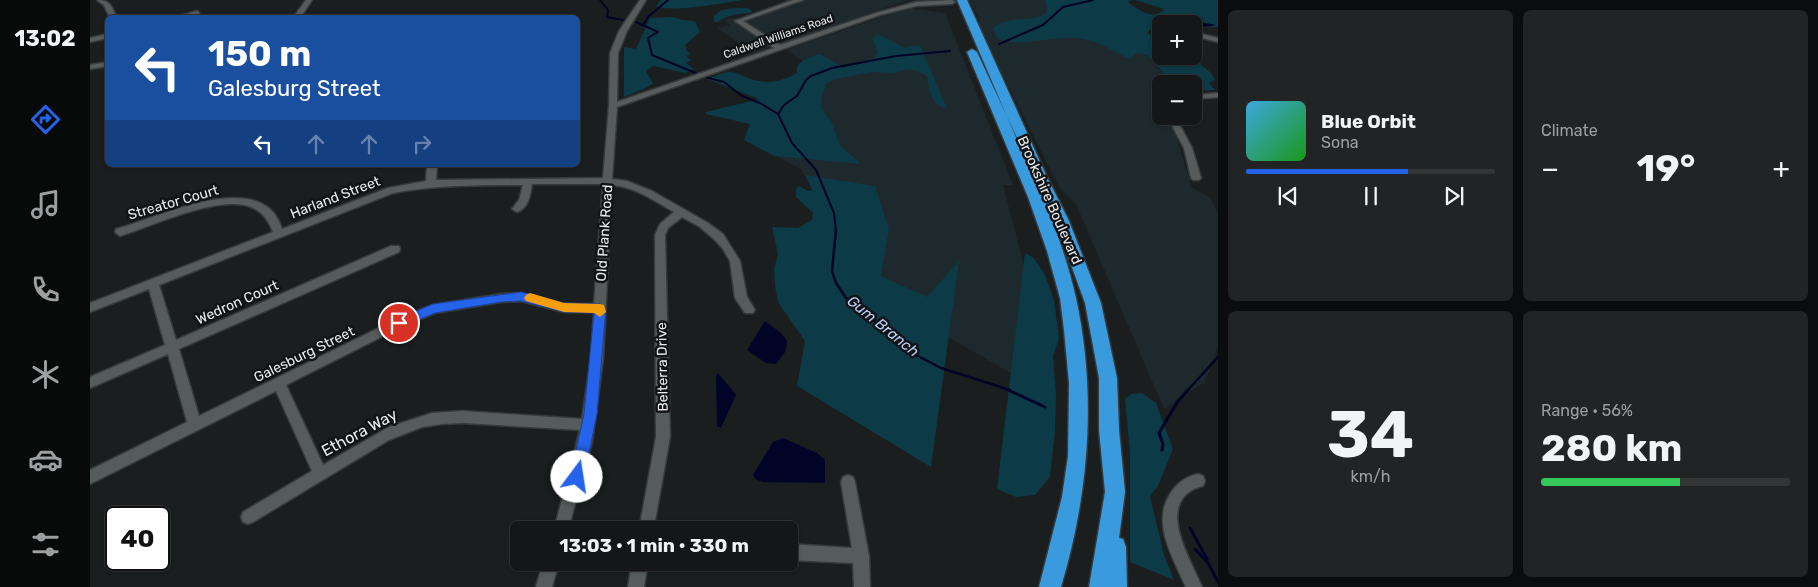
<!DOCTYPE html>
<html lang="en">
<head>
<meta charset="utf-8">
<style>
  :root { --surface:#141617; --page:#212324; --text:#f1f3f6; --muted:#9d9fa1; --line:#333536; --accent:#2563eb }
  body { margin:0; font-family:Rubik,sans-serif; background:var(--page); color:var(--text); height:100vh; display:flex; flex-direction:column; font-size:19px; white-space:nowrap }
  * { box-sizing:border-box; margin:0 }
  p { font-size:16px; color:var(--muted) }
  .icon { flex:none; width:28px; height:28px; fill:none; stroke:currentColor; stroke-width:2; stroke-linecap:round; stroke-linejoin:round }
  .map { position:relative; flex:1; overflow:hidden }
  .details { display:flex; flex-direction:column; gap:10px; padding:10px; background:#0b0c0d; width:600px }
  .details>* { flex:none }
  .guide { position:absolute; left:15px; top:15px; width:475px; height:152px; border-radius:8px; box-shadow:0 1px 4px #0004,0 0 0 1px var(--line); background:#1a4fa0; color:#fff; overflow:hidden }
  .fabs { position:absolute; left:1062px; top:15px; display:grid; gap:10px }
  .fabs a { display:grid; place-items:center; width:50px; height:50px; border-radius:8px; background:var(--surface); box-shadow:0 1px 4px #0004,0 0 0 1px var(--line); font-size:25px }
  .speed { position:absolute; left:15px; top:506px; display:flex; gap:10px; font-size:25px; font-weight:700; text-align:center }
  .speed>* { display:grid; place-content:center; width:65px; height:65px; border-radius:50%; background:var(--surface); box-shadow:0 1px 4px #0004,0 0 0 1px var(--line); line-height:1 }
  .speed .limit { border:2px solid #111; border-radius:8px; background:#fff; color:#111 }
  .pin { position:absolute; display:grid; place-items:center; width:42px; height:42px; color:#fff; margin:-21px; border:2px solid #fff; border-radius:50%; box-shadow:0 1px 5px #0007 }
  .me { position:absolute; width:55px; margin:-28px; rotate:14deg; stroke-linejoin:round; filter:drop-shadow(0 0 4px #0008) }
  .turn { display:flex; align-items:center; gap:18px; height:105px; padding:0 20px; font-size:22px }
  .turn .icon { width:65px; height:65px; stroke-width:2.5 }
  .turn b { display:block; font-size:35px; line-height:42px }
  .lanes { display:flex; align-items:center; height:48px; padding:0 20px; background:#0003; justify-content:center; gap:25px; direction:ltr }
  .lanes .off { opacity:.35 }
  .big { font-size:38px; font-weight:700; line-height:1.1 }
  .details .tile { flex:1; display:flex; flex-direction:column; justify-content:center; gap:8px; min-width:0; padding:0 18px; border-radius:8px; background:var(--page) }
  .details .dial { align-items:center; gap:0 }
  .dial b { font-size:65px; line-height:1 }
  .song { display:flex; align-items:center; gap:15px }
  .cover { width:60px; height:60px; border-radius:8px; background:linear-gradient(135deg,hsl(200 70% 55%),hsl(120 70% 35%)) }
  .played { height:5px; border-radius:2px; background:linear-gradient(90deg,var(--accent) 65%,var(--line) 65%) }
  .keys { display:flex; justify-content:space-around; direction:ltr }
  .heat { display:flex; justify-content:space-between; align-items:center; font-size:28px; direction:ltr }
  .charge { height:8px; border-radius:4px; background:linear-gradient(90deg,#34c759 56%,var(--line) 0) }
  .details .tiles { flex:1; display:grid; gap:10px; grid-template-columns:repeat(2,1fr) }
  .trip { position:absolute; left:420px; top:521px; width:288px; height:50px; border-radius:8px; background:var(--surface); box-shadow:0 1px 4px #0004,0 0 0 1px var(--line); font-weight:700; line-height:50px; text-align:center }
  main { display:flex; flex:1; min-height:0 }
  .menu { display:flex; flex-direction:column; width:90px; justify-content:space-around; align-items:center; background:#080909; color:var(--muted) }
  .menu .icon { width:35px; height:35px }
  .menu .active { color:var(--accent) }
  .menu b { font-size:22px; color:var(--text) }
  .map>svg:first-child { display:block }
  .built { fill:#1e292d }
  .green { fill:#0c3a46 }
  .water { fill:#010427 }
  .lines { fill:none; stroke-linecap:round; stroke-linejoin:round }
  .stream-far2 { stroke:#010427; stroke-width:2 }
  .stream-far1 { stroke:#010427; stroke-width:2.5 }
  .stream { stroke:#010427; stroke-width:3 }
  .minor-casing { stroke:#373a3b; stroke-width:3 }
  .highway-casing { stroke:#373a3b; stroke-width:3 }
  .minor { fill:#565b5c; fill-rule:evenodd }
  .highway { fill:#399ade; fill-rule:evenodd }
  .route { fill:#2563eb; stroke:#184099 }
  .slow { fill:#f59e0b }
  .labels { text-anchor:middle; stroke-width:5; stroke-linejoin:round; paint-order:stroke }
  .far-street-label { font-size:11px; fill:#e9ebec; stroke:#111416 }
  .street-label { font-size:14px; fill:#e9ebec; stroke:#111416 }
  .water-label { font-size:15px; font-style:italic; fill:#baccf6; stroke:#111416 }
  .near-street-label { font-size:16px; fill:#e9ebec; stroke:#111416 }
</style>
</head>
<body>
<main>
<nav class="menu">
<b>13:02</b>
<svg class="icon active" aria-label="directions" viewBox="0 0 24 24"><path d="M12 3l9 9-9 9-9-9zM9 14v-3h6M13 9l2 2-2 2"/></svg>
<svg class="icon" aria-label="music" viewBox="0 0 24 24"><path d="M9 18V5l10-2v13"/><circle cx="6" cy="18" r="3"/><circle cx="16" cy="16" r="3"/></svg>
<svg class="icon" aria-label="phone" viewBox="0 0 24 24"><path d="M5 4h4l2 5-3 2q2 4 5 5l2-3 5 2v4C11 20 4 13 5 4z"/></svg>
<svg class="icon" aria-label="climate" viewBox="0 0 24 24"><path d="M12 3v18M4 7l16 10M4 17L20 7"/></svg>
<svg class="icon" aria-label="car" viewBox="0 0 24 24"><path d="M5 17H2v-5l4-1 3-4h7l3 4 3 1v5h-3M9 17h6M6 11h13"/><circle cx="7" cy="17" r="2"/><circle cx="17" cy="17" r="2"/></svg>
<svg class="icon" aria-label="filters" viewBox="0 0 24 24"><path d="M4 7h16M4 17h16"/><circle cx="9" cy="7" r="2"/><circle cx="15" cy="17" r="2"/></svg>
</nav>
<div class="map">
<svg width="1128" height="587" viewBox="0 0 1128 587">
  <rect width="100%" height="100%" fill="#1a1e1f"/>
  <path class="built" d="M 693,0 L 818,0 L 663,53 L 627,28 L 640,25 L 636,22 L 637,19 L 649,18 L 695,2 Z
    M 879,0 L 1021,0 L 1027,24 L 1084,84 L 1071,84 L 1071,116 L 1077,116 L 1085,132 L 1102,188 L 1120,197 L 1128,214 L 1128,346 L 1115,382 L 1074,409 L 986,204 L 969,187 L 888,26 L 889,19 Z
    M 818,8 L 855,13 L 923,185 L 913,185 L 933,262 L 944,289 L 945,387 L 750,275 L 773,259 L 711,169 L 654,140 L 661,122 L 723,67 L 696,50 Z"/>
  <path class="green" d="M 571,0 L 652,0 C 634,3 581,13 566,6 Z
    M 955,0 L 1042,0 L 1038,2 C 1047,9 1064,22 1074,9 L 1045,0 L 1128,0 L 1128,27 L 1119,27 L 1125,25 L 1073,16 L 1071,17 L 1077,24 L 1071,24 L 1071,29 L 1062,28 L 1057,33 L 1071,42 L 1071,56 L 1104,56 L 1104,54 L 1110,58 L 1111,65 L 1120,72 L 1125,80 L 1119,83 L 1125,90 L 1104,91 L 1104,84 L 1084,84 L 1057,55 L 1047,53 L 1040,59 C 1024,52 1010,42 993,39 C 969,34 925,49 907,38 L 903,29 C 915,14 941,24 956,13 L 957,8 Z
    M 645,8 L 658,8 L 663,12 C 654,14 642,14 635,18 C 630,20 630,22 624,22 L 624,16 L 631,10 Z
    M 582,17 L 593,20 L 605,21 L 610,32 L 595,45 L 597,51 L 600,54 L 596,56 L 601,60 L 596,63 L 604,69 L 595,73 L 563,66 L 556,71 L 563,83 L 556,88 L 534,97 L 534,47 L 546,49 L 560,18 Z
    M 788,34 L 815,48 L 828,45 L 831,47 L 857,109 C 841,105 839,90 837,76 L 829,72 L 817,69 L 805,73 L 782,72 L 746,79 L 736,84 L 732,95 L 731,107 L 741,121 L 750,145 L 771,164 L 684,156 L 654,140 L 660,124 L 616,114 L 616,112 L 669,99 L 617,79 C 624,77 632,72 640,72 C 646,72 653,76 658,78 C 676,85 691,82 707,73 C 705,60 720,57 730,54 L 753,68 L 784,58 L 788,53 L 782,38 Z
    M 715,175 L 785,186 L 799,229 L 791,276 L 837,297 L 869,261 L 841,467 L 707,386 L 715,341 L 688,302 L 685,286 L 684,269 L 688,254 L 682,227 L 708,228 L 722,220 L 723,213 L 706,197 L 706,189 L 709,186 L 718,191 L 722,190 Z
    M 935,253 L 944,258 L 955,275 L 964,300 L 969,338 L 963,356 L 966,395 L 965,431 L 960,477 L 945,495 L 926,497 L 907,489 Z
    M 1052,393 L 1066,403 L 1083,449 L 1068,486 L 1060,496 L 1074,555 L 1084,580 L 1040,562 L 1040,452 L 1035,399 L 1041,394 Z"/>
  <path class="water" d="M 1079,16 L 1126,25 L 1104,28 L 1104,24 L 1077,24 L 1071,17 Z
    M 675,321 L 691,333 L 697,341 L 695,352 L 686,364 L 676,363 L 657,350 Z
    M 628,373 L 646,395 L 631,428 L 627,426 L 626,375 Z
    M 693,438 L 727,453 L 735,460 L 735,483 L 673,482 L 665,479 L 663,475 L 683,442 Z"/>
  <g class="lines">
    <path class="stream-far2" d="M 510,0 L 518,10 L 517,17 L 533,20
      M 546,22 L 568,32 L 558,38 L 562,55 L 608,74
      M 554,24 L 558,17 L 578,0
      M 909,44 L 953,25 L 973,7 L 1003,0
      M 615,77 L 634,82 L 652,96 L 670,103 L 688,114 L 702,143 L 726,170 L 744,213 L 746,231
      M 688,114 L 694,105 L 707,96 L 716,80 L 721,76 L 742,68 L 806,56 L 860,51"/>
    <path class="stream-far1" d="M 746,230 L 742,271 L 746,283 L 756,298 L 826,355 L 851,368 L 920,390
      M 1098,390 L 1128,357"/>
    <path class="stream" d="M 916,389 L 955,407
      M 1072,450 L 1073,444 L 1069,433 L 1088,401 L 1099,389
      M 1100,528 L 1117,559
      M 1105,549 L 1118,563 L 1128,582"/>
    <defs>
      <path id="minor" d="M 7,0 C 20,0 22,7 27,18 L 20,18 L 14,5 Z
        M 216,0 L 222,0 L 210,18 L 203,18 Z
        M 550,0 L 556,0 L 537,31 L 528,53 L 527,102 L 684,48 L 645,21 L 703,0 L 713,0 L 653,21 L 690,45 L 786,13 L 826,2 L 862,0 L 865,2 L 862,4 L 826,6 L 790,15 L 527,107 L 522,179 L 537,181 L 562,191 L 618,223 L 633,234 L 650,261 L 657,297 L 665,310 L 663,313 L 655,313 L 645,298 L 640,261 L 633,249 L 625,240 L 610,227 L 592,217 L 578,228 L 575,235 L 580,437 L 565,521 L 578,525 L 580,530 L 549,530 L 566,437 L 565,235 L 570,224 L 584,212 C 565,201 545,187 522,185 L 513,359 L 502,442 L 478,530 L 464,530 L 490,430 L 373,423 L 352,424 L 332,427 L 299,440 L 163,522 L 158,524 L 153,522 L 151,517 L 153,512 L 222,471 L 186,391 L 0,484 L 0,470 L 97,422 L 78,354 L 0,388 L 0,377 L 75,345 L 59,289 L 0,312 L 0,303 L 183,232 C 179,221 173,212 161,207 C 130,194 62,226 30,236 L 25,232 L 26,229 C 64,219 150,176 183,212 C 187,217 190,223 192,229 L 298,188 L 336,181 L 337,165 L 347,165 L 346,180 L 513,178 L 519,106 L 520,53 L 529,31 ZM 442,184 L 513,184 L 504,304 L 474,304 L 431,293 L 411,294 L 343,305 L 305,320 L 109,416 L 89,349 L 309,252 L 310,249 L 309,246 L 301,246 L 86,340 L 69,285 L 303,193 C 346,185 389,185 433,185 L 429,200 L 422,209 L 427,212 C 439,208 440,195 442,184 ZM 431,301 L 474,312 L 504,312 L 501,359 L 492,419 L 373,411 L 342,413 L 299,427 L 233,465 L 196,385 L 313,326 L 345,313 L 411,302 Z
        M 107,11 L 109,12 L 109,14 L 97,18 L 83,18 Z
        M 1104,32 L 1128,38 L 1128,42 L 1104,36 Z
        M 18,34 L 18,38 L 0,42 L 0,38 Z
        M 18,62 L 18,66 L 0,69 L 0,65 Z
        M 1128,93 L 1128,97 L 1104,99 L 1104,95 Z
        M 1077,116 L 1085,116 L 1102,148 L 1111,178 L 1109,180 L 1103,180 L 1101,178 L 1094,148 Z
        M 1108,474 L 1113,476 L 1115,481 L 1113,486 C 1109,487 1105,488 1102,490 C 1068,510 1102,562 1112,587 L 1096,587 C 1084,560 1061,523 1080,494 C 1087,483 1095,477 1108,474 Z
        M 758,475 L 763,477 L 765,482 L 779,556 L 780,587 L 764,587 L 763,563 L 699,560 L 699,544 L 762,548 L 751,482 L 753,477 Z
        M 453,562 L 469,562 L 462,587 L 446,587 Z
        M 542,562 L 558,562 L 554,587 L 538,587 Z"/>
      <path id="highway" d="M 867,0 L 877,0 L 957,177 L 979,221 L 1011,303 L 1027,378 L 1029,430 L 1035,492 L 1029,538 L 1033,539 L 1036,547 L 1037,587 L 999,587 L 1015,492 L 1009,430 L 1009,378 L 995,303 L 965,221 L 943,177 Z
        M 882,49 L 887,52 C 923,131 967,214 986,298 C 1007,394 999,494 971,587 L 949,587 L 972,497 L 978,456 L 979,383 L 974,330 L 970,298 L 957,251 L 938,197 L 877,52 Z"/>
    </defs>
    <use href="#minor" class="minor-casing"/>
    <use href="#highway" class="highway-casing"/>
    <use href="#minor" class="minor"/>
    <use href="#highway" class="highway"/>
  </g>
  <path class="route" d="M 431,292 L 474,303 L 510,304 L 516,308 L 507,414 L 494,477 L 492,482 L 487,484 L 482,482 L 480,477 L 494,414 L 504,313 L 474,312 L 431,301 L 411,302 L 345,313 L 309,328 L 305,326 L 303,323 L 305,320 L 343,304 Z"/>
  <path class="slow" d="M 440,293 L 474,303 L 510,304 L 514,305 L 516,312 L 510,317 L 504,313 L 474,312 L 436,301 L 434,298 L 436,295 Z"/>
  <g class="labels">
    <g class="far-street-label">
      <text transform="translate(688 36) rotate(-19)" y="4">Caldwell Williams Road</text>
    </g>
    <g class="street-label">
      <text transform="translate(245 197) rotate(-21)" y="5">Harland Street</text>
      <text transform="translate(960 200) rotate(66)" y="5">Brookshire Boulevard</text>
      <text transform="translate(83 202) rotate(-16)" y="5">Streator Court</text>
      <text transform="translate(514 233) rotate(-86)" y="5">Old Plank Road</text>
      <text transform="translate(147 302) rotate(-24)" y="5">Wedron Court</text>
      <text transform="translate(214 354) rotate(-26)" y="5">Galesburg Street</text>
      <text transform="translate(572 367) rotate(-91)" y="5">Belterra Drive</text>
    </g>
    <g class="water-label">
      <text transform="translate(793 326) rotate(39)" y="5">Gum Branch</text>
    </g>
    <g class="near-street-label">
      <text transform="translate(269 432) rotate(-28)" y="6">Ethora Way</text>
    </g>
  </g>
</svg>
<div class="fabs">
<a>+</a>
<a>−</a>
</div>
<div class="speed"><div class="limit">40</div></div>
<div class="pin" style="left:309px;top:323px;background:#d93025"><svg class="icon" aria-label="arrive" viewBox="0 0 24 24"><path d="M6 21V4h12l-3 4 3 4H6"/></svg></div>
<svg class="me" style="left:487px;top:477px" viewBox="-20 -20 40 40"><circle r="19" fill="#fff"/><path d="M0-13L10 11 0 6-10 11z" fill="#2563eb"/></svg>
<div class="trip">13:03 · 1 min · 330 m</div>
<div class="guide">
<div class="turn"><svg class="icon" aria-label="left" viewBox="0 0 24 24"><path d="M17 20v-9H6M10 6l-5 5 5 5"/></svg><div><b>150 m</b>Galesburg Street</div></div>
<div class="lanes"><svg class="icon" aria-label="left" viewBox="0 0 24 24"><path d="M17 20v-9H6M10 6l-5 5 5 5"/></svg><svg class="icon off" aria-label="ahead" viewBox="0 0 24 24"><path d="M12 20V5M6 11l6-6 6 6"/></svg><svg class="icon off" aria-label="ahead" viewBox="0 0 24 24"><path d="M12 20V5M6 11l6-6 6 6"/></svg><svg class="icon off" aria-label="right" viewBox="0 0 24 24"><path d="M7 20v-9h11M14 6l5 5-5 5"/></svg></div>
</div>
</div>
<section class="details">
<div class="tiles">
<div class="tile">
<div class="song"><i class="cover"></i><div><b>Blue Orbit</b><p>Sona</p></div></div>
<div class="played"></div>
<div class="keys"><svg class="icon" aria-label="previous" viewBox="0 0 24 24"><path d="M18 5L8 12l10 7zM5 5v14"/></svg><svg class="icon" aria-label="pause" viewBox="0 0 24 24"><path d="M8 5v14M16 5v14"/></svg><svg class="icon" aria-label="next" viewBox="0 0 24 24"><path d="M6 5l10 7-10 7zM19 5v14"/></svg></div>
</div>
<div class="tile"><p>Climate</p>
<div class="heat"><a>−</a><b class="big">19°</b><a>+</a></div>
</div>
<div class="tile dial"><b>34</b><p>km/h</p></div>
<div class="tile"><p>Range · 56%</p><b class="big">280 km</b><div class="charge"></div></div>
</div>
</section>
</main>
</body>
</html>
